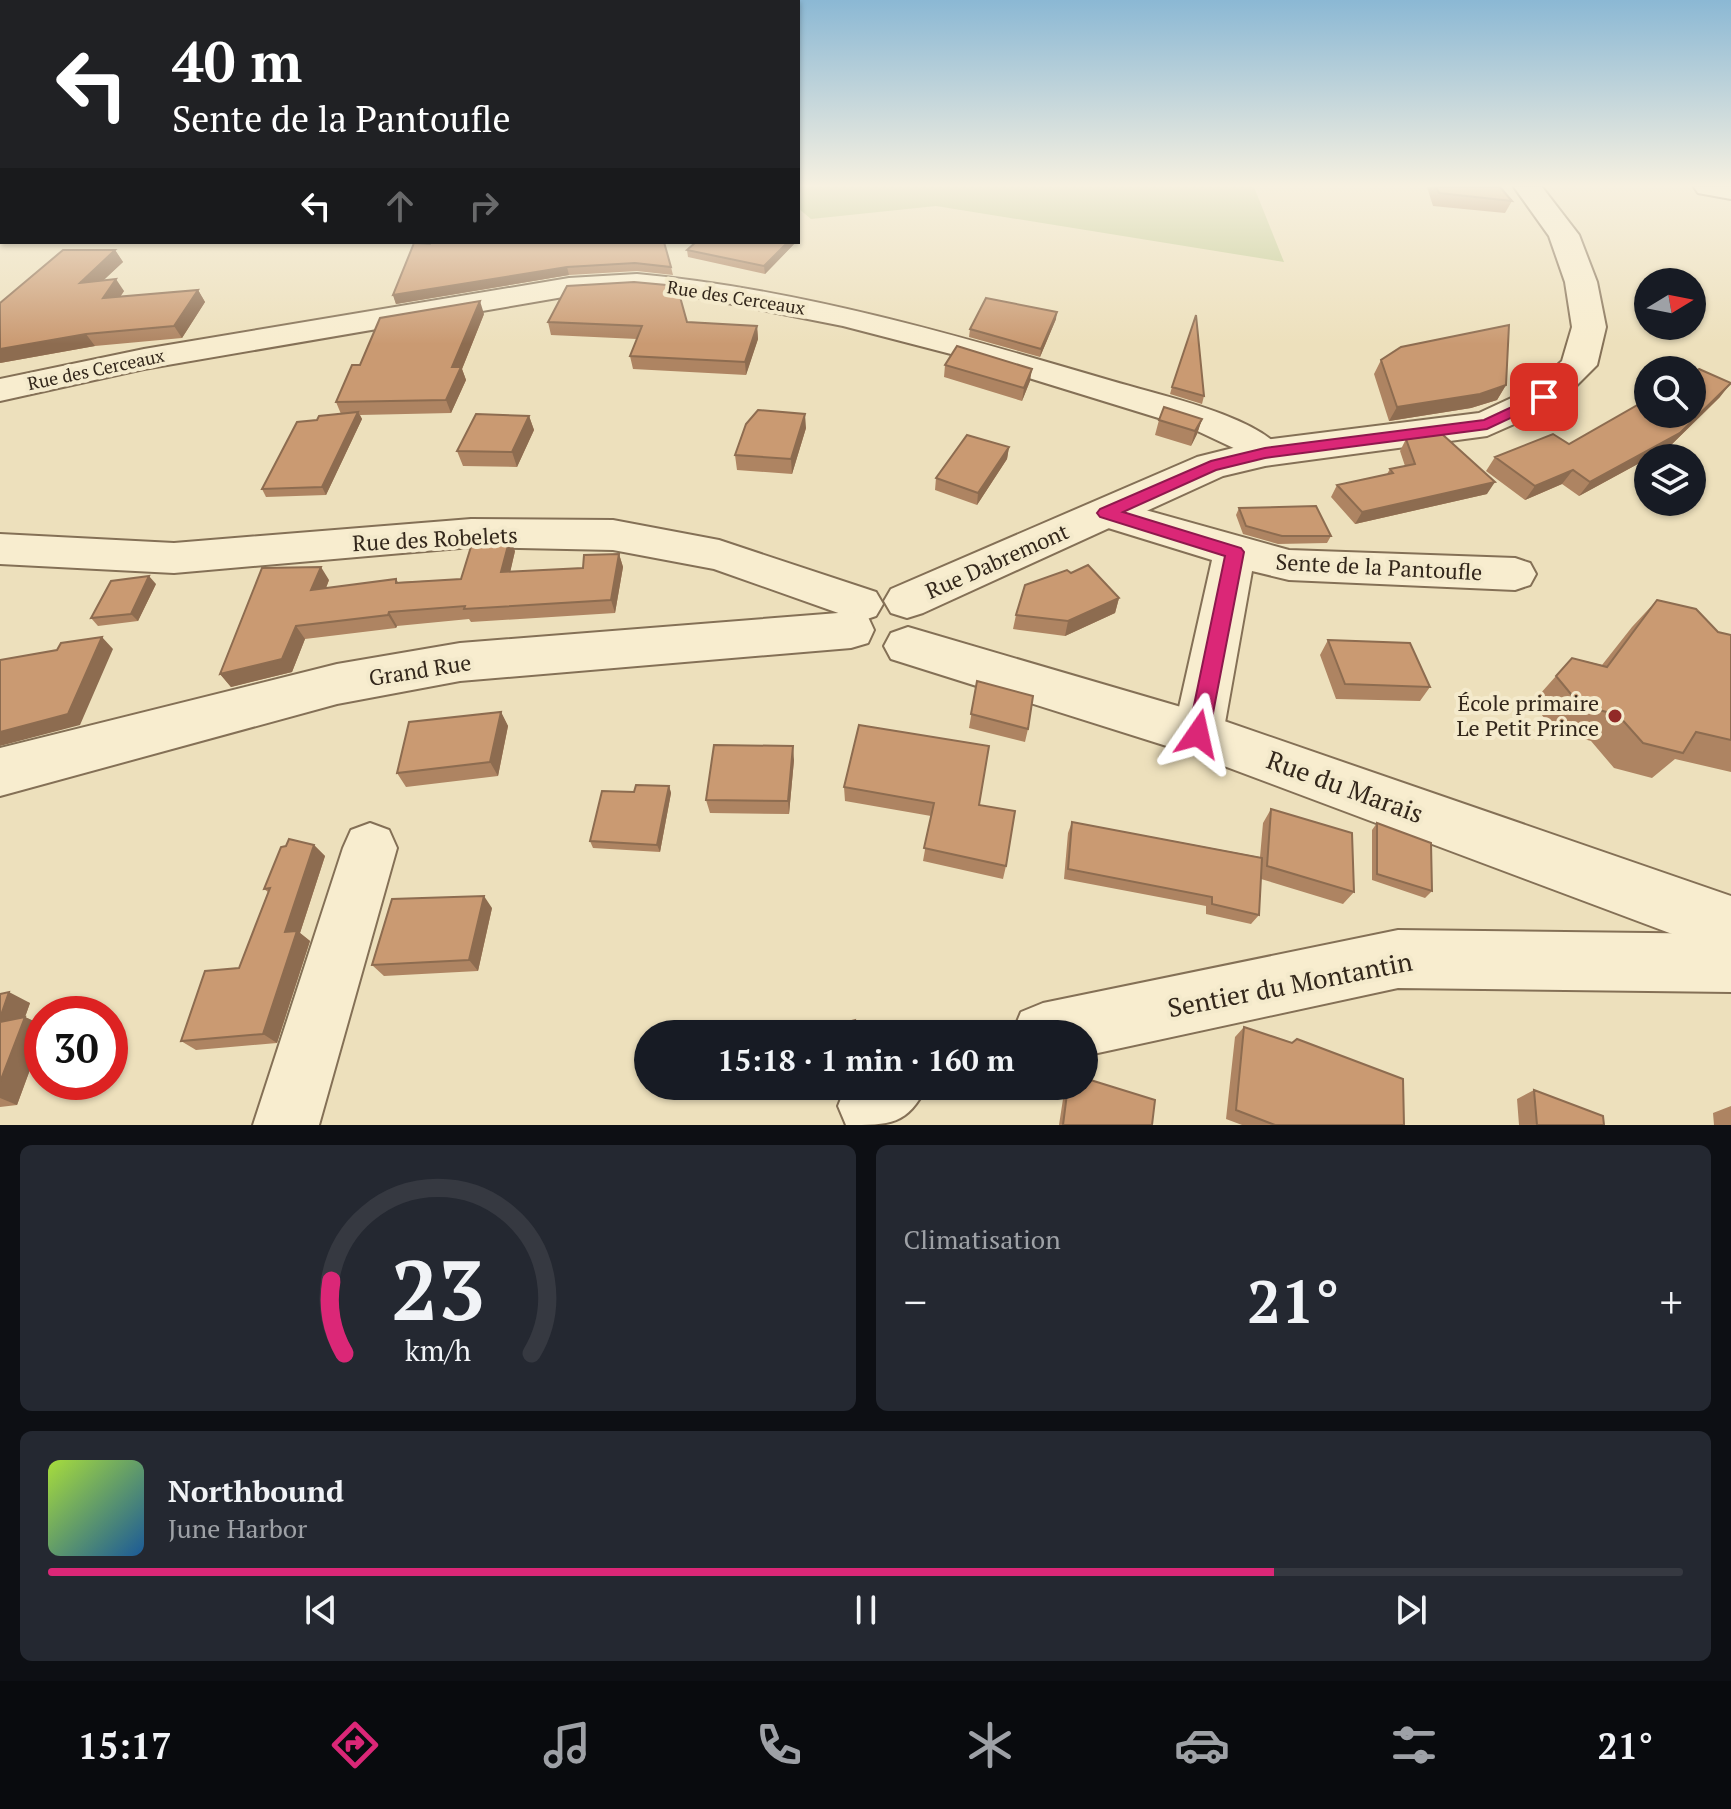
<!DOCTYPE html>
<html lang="fr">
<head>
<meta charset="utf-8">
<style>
  :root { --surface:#171b24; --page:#242831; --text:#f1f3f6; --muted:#9ea1a6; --line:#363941; --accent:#db2777 }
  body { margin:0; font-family:"PT Serif",serif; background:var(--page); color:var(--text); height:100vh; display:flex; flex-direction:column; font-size:30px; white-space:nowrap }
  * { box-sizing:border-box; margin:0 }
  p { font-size:26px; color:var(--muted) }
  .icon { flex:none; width:44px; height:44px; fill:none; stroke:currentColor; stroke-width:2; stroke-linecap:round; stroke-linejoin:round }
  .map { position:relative; height:1125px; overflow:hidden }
  .drawer { display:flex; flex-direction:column; gap:20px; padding:20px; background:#0d0f14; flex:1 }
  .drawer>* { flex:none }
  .banner { position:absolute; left:0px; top:0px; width:800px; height:244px; box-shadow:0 2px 6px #0004; background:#202124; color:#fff; overflow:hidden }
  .needle { width:52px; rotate:80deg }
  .controls { position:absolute; left:1634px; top:268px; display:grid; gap:16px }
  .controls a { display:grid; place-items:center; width:72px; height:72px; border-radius:50%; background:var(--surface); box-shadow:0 2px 6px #0004; font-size:40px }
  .speed { position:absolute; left:24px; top:996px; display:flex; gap:16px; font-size:40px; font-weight:700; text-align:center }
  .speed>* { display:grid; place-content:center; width:104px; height:104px; border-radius:50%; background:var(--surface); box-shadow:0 2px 6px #0004; line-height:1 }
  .speed .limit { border:12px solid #d22; background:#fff; color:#111 }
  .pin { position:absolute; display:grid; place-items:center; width:68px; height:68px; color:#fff; margin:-34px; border-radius:16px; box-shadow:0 4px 12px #0006 }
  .me { position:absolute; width:88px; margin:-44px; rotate:11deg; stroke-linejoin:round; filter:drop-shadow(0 0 6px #0008) }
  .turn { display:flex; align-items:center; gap:28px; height:168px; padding:0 40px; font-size:36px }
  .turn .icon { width:104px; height:104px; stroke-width:2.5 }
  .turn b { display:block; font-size:56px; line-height:68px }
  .lanes { display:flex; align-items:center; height:76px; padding:0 40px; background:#0003; justify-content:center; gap:40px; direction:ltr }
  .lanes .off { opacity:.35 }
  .big { font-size:60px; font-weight:800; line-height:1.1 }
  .drawer .card { flex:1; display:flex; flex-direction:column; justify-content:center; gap:12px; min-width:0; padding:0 28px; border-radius:12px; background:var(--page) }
  .drawer .dial { align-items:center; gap:0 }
  .dial svg { height:208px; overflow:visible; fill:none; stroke:var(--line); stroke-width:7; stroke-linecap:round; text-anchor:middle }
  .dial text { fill:var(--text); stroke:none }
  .song { display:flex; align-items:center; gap:24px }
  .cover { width:96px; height:96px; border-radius:12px; background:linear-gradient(135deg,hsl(80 70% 55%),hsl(210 70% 35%)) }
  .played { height:8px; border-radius:4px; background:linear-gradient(90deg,var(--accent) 75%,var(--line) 75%) }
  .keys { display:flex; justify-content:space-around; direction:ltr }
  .heat { display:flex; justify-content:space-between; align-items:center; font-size:44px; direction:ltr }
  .drawer .tiles { flex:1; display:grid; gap:20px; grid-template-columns:1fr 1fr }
  .card:last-child { grid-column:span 2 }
  .trip { position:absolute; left:634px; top:1020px; width:464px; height:80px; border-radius:40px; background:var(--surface); box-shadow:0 2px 6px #0004; font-weight:800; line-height:80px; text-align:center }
  .tab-bar { display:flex; height:128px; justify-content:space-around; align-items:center; background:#090b0e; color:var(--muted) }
  .tab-bar .icon { width:56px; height:56px }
  .tab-bar .active { color:var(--accent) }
  .tab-bar b { font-size:36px; color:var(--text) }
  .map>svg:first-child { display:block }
  .green { fill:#c1ca91 }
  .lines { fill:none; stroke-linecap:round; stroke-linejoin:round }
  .minor-casing { stroke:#847056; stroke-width:4 }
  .tertiary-casing { stroke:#847056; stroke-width:4 }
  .minor { fill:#f8edcf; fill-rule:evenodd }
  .tertiary { fill:#f8edcf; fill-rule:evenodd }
  .wall { fill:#ae8462 }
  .shaded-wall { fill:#8d6c50 }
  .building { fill:#ca9a72; stroke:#8d6c50; stroke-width:2 }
  .route { fill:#db2777; stroke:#8e194d; stroke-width:2 }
  .poi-dot { fill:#922a27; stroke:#f4eacc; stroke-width:3 }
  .labels { text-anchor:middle; stroke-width:8; stroke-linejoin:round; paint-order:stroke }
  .far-street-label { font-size:18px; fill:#33271b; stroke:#f4eacc }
  .street-label { font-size:22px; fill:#33271b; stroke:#f4eacc }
  .poi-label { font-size:22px; fill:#33271b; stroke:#f4eacc; text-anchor:end }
  .near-street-label { font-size:26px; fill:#33271b; stroke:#f4eacc }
</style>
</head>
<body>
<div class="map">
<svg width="1731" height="1125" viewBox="0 0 1731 1125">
  <rect width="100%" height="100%" fill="#ede0bc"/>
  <path class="green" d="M 798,187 L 1254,187 L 1284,262 L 936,206 L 811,219 L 798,208 Z"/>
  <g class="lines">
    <defs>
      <path id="minor" d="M 1694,187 L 1731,187 L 1731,199 L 1698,193 Z
        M 637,274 C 799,289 956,335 1112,381 C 1155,394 1260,416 1284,453 L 1278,462 L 1265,465 L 1252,462 L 1240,451 L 1191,428 L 951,354 L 843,326 L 702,298 L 637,292 L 569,296 L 144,369 L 0,401 L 0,379 L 144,349 L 569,278 Z
        M 1106,499 L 1289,550 L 1515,558 L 1530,563 L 1536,574 L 1530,585 L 1515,590 L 1289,580 L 1252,571 L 1223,734 L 1215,749 L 1198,755 L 1181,749 L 1173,734 L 1212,560 L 1092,523 L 1086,513 L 1092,503 Z
        M 471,519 L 613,520 L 719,540 L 876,592 L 883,604 L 876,616 L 861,621 L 714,569 L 613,550 L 471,547 L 174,573 L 0,564 L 0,534 L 174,543 Z
        M 370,823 L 389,830 L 397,848 L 319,1125 L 253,1125 L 343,848 L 351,830 Z
        M 1398,930 L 1731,934 L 1731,992 L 1398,988 L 1084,1056 L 1084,1034 L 1012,1034 L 1021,1012 L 1043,1003 Z
        M 846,1086 L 927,1086 C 907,1125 891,1125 846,1125 L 838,1106 Z"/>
      <path id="tertiary" d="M 1514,187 L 1542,187 L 1579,235 L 1597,282 L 1606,327 L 1597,365 L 1557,405 L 1487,436 L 1265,466 L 1223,476 L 923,613 L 907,618 L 891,613 L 884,601 L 891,589 L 1197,457 L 1265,440 L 1479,413 L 1531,389 L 1562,361 L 1572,327 L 1565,282 L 1549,236 Z
        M 851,612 L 868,617 L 874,630 L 868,643 L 851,648 L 460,681 L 337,704 L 0,796 L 0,748 L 337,664 L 460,643 Z
        M 908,627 L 1198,712 L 1731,896 L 1731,956 L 1192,754 L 891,659 L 884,646 L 891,633 Z"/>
    </defs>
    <use href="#minor" class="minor-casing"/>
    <use href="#tertiary" class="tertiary-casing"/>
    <use href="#minor" class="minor"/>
    <use href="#tertiary" class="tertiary"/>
  </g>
  <path class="wall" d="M 1427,187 L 1500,187 L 1512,201 L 1505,213 L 1433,206 Z
    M 431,242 L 671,267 L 673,275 L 637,271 L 569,275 L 396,304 L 393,295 Z
    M 796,242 L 765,274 L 688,257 L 687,250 Z
    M 115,250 L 123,262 L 103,280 L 124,291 L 120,297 L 198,290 L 205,302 L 182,338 L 95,346 L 0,363 Z
    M 484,314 L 462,369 L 466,380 L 451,413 L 360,415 L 362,419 L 326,495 L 266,497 L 262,489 L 317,420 L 341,414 L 336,402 L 360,365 Z
    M 1056,319 L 1040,357 L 969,337 L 970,329 Z
    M 548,322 L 687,322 L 757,326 L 758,339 L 746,375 L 633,369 L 630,356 L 637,339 L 551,335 Z
    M 1381,360 L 1506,385 L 1497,400 L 1471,408 L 1389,421 L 1374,374 Z
    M 945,365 L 1030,381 L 1022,401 L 944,377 Z
    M 1172,387 L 1204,396 L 1202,404 L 1170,394 Z
    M 1720,397 L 1669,447 L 1579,496 L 1562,484 L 1525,500 L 1486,471 L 1495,457 L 1569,444 Z
    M 529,416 L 534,430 L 517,467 L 463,466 L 457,451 Z
    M 1202,419 L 1197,434 L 1191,446 L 1155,435 L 1159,420 Z
    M 806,428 L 792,474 L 737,470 L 735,455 Z
    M 1406,439 L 1487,494 L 1355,524 L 1331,497 L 1337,485 L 1387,474 L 1390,469 L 1405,466 L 1400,451 Z
    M 1009,447 L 1007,459 L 977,505 L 935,490 L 936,478 Z
    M 1239,508 L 1331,536 L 1327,543 L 1278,544 L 1243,534 L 1236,515 Z
    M 515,551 L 510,572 L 583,568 L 619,554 L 623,567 L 615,613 L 471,622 L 469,619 L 397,626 L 396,628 L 305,639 L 292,672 L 231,687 L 220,674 L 329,580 L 326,588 L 396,579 L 398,582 L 461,579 Z
    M 1071,573 L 1119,598 L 1115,613 L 1065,636 L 1013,629 L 1016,615 Z
    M 156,584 L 138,621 L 98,626 L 91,618 Z
    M 1657,600 L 1718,632 L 1731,635 L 1731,772 L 1675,759 L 1652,778 L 1614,768 L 1591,741 L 1555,731 L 1532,703 L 1572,658 L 1602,665 L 1632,627 Z
    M 1328,640 L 1430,687 L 1420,701 L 1336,699 L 1320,655 Z
    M 977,681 L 1028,729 L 1025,742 L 969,728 Z
    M 501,712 L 508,726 L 498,776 L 406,787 L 397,773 Z
    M 794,760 L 789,814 L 710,813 L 706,800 Z
    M 669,786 L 671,793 L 660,852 L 593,848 L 590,841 L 634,792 Z
    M 844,787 L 979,805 L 1006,866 L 1003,879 L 923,861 L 931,816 L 845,801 Z
    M 1271,809 L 1354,892 L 1343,904 L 1261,879 L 1259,915 L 1251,924 L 1206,914 L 1206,906 L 1064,879 L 1068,833 L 1072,822 L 1260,857 L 1263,823 Z
    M 1377,823 L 1432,891 L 1425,898 L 1372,880 L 1372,830 Z
    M 314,845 L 325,856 L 300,933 L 310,941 L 277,1043 L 196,1050 L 181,1041 L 239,968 L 268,892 L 264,889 Z
    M 492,908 L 478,971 L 384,976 L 372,965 Z
    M 0,994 L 30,1003 L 25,1017 L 42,1025 L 42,1037 L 17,1105 L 0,1107 Z
    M 1244,1027 L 1404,1125 L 1242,1125 L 1226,1119 L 1235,1037 Z
    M 1065,1086 L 1084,1086 L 1152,1125 L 1059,1125 Z
    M 1534,1090 L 1604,1125 L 1519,1125 L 1517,1099 Z
    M 1731,1106 L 1731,1125 L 1714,1125 L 1713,1113 Z"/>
  <path class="shaded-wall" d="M 788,242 L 796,242 L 765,274 L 764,266 Z
    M 115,250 L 123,262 L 88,295 L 80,283 Z
    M 567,267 L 569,275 L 396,304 L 393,295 Z
    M 116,279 L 124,291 L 111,310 L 103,298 Z
    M 198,290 L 205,302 L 182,338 L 174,326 Z
    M 480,301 L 484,314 L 462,369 L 466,380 L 451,413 L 446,400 L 452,367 Z
    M 1057,312 L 1056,319 L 1040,357 L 1041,349 Z
    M 757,326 L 758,339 L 746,375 L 745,362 Z
    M 86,334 L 95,346 L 0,363 L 0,349 Z
    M 1032,369 L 1030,381 L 1022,401 L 1024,388 Z
    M 1731,383 L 1720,397 L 1669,447 L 1579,496 L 1590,482 Z
    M 1506,385 L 1497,400 L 1471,408 L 1389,421 L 1397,407 Z
    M 358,412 L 362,419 L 326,495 L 322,487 Z
    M 805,414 L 806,428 L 792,474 L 791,459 Z
    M 529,416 L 534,430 L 517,467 L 512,452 Z
    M 1202,419 L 1197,434 L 1191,446 L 1195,431 Z
    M 1009,447 L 1007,459 L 977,505 L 978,493 Z
    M 1573,470 L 1562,484 L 1525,500 L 1535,486 Z
    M 1495,482 L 1487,494 L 1355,524 L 1362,512 Z
    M 510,538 L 515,551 L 507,586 L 501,572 Z
    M 619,554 L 623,567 L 615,613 L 611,600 Z
    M 321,567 L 329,580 L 320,603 L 311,590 Z
    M 149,576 L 156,584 L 138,621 L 131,614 Z
    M 1119,598 L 1115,613 L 1065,636 L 1068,621 Z
    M 389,612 L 397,626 L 396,628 L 388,615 Z
    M 296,626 L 305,639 L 292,672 L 231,687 L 220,674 Z
    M 102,637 L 113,649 L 80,725 L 0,746 L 0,732 Z
    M 501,712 L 508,726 L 498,776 L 490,762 Z
    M 793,746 L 794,760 L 789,814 L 788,801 Z
    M 669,786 L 671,793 L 660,852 L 657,845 Z
    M 314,845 L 325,856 L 300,933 L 310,941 L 277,1043 L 263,1034 L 285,932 Z
    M 484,896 L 492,908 L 478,971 L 469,960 Z
    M 9,992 L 30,1003 L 25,1017 L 42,1025 L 42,1037 L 17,1105 L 0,1098 L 0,1018 Z"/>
  <path class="building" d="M 1436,187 L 1500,187 L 1512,201 L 1439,193 Z
    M 431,242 L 664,242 L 671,267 L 635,263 L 567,267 L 393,295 L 414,243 L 430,244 Z
    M 696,242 L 788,242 L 764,266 L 687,250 Z
    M 63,250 L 115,250 L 80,283 L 116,279 L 103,298 L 198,290 L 174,326 L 86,334 L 0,349 L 0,303 Z
    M 634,282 L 677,286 L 687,322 L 757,326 L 745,362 L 630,356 L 642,326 L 548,322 L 567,286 Z
    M 986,298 L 1057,312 L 1041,349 L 970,329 Z
    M 480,301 L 452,367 L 461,367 L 446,400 L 336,402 L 352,365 L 360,365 L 380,318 Z
    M 1196,315 L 1204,396 L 1172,387 Z
    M 1509,325 L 1506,385 L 1480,394 L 1397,407 L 1381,360 L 1401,347 Z
    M 957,346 L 1032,369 L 1024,388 L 945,365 Z
    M 1699,369 L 1731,383 L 1680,433 L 1590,482 L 1573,470 L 1535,486 L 1495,457 L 1553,434 L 1569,444 L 1648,399 L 1648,414 L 1692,414 L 1692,373 Z
    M 1164,407 L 1202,419 L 1195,431 L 1159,420 Z
    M 758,410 L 805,414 L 791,459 L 735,455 L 746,424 Z
    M 358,412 L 322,487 L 262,489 L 297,422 L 317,420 L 319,416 Z
    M 476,414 L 529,416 L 512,452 L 457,451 Z
    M 1442,434 L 1495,482 L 1362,512 L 1337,485 L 1393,473 L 1390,469 L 1415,464 L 1406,439 Z
    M 967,435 L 1009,447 L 978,493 L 936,478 Z
    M 1316,506 L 1331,536 L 1282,536 L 1246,526 L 1239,508 Z
    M 474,537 L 510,538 L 501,572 L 583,568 L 584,555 L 619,554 L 611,600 L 464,609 L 465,606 L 389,612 L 388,615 L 296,626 L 282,659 L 220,674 L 262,568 L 321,567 L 311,590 L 396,579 L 396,583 L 461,579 Z
    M 1088,565 L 1119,598 L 1068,621 L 1016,615 L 1025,585 L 1067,570 L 1071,573 Z
    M 149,576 L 131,614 L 91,618 L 111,581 Z
    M 1657,600 L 1696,609 L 1718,632 L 1731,635 L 1731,740 L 1696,732 L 1683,753 L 1643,743 L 1618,715 L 1580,705 L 1556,676 L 1572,658 L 1607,667 Z
    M 102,637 L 68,714 L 0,732 L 0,660 L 57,650 L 61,643 Z
    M 1328,640 L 1410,643 L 1430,687 L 1345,684 Z
    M 977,681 L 1033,696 L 1028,729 L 971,714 Z
    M 501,712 L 490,762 L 397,773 L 409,722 Z
    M 859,725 L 989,746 L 979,805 L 1015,811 L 1006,866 L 924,848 L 934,803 L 844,787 Z
    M 714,745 L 793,746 L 788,801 L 706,800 Z
    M 636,785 L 669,786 L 657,845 L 590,841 L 602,791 L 634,792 Z
    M 1271,809 L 1352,833 L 1354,892 L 1267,866 Z
    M 1072,822 L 1262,858 L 1259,915 L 1212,904 L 1212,897 L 1068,869 Z
    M 1377,823 L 1431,843 L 1432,891 L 1377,874 Z
    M 289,839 L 314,845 L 285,932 L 297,931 L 263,1034 L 181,1041 L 205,971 L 239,968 L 270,888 L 264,889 L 281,847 L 286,846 Z
    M 484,896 L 469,960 L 372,965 L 392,899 Z
    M 9,992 L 0,1018 L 0,994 Z
    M 25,1017 L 0,1082 L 0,1022 Z
    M 855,1020 L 853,1034 L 806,1034 L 806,1033 Z
    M 1244,1027 L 1292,1043 L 1297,1039 L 1403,1079 L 1404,1125 L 1275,1125 L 1236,1110 Z
    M 1084,1078 L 1155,1100 L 1152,1125 L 1063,1125 L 1068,1086 L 1084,1086 Z
    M 1534,1090 L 1603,1116 L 1604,1125 L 1537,1125 Z"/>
  <linearGradient id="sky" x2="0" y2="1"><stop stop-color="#8bb8d4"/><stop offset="0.54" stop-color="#f7f1e1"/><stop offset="1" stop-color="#f7f1e1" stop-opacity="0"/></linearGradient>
  <rect width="1731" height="344" fill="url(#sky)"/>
  <path class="route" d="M 1544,392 L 1549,393 L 1549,400 L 1487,429 L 1265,458 L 1216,470 L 1123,512 L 1241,548 L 1244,552 L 1209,734 L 1206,741 L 1198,743 L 1191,741 L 1188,734 L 1225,556 L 1100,517 L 1097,513 L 1100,509 L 1211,461 L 1265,448 L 1484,420 Z"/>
  <circle class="poi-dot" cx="1615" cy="716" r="8"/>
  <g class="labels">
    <g class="far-street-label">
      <text transform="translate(736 298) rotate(9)" y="6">Rue des Cerceaux</text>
      <text transform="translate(96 370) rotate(-12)" y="6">Rue des Cerceaux</text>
    </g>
    <g class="street-label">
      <text transform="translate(435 539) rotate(-3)" y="8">Rue des Robelets</text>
      <text transform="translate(997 561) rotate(-24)" y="8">Rue Dabremont</text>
      <text transform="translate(1379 567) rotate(3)" y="8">Sente de la Pantoufle</text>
      <text transform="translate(420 670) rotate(-9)" y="8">Grand Rue</text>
    </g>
    <g class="poi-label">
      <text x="1599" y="711">École primaire<tspan x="1599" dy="25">Le Petit Prince</tspan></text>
    </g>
    <g class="near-street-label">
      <text transform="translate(1345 787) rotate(20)" y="9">Rue du Marais</text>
      <text transform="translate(1290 985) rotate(-11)" y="9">Sentier du Montantin</text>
    </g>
  </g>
</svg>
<div class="controls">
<a><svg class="needle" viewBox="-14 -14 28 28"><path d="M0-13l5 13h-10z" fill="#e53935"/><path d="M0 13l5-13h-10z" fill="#9ea1a6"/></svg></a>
<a><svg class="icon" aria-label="search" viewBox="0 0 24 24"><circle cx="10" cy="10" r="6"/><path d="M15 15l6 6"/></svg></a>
<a><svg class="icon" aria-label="layers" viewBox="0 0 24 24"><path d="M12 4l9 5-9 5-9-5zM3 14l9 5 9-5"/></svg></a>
</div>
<div class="speed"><div class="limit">30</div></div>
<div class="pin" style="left:1544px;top:397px;background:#d93025"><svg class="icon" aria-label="arrive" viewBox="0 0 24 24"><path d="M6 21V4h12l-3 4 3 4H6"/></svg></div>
<svg class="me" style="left:1198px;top:734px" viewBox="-20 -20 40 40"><path d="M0-17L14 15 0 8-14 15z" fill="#db2777" stroke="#fff" stroke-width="4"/></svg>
<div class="trip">15:18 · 1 min · 160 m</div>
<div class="banner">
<div class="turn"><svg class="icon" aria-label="left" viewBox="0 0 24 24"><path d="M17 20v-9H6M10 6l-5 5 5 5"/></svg><div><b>40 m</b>Sente de la Pantoufle</div></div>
<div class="lanes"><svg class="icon" aria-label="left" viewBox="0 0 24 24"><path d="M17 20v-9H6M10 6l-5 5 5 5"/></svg><svg class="icon off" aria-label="ahead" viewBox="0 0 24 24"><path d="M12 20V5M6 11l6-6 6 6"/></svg><svg class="icon off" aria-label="right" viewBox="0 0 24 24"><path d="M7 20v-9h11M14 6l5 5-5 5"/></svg></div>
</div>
</div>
<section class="drawer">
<div class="tiles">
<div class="card dial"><svg viewBox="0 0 100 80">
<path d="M14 69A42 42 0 1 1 86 69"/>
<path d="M14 69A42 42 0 0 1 9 41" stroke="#db2777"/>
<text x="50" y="56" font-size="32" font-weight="700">23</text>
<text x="50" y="72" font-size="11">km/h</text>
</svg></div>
<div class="card"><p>Climatisation</p>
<div class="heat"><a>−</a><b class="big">21°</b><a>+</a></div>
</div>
<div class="card">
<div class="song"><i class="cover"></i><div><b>Northbound</b><p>June Harbor</p></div></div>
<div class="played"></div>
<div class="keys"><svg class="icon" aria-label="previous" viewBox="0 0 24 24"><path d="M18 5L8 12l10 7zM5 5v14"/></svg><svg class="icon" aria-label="pause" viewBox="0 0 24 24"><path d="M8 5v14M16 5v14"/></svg><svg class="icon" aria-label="next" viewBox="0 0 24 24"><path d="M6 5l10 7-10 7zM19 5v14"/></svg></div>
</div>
</div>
</section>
<nav class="tab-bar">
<b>15:17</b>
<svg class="icon active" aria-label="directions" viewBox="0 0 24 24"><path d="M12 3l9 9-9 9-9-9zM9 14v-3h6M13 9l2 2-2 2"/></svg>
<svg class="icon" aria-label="music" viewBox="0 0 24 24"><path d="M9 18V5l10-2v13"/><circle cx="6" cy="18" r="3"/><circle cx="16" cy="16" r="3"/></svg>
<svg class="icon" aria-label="phone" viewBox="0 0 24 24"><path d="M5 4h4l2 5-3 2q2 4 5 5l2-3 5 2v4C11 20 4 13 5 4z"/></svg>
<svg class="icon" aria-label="climate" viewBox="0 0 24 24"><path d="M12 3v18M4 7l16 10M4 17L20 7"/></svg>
<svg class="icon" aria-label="car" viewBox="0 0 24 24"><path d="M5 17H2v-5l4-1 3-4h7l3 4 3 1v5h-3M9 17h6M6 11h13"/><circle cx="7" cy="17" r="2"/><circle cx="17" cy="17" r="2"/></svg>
<svg class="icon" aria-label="filters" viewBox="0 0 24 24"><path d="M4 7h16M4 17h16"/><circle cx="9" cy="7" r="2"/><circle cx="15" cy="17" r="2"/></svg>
<b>21°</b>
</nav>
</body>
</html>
